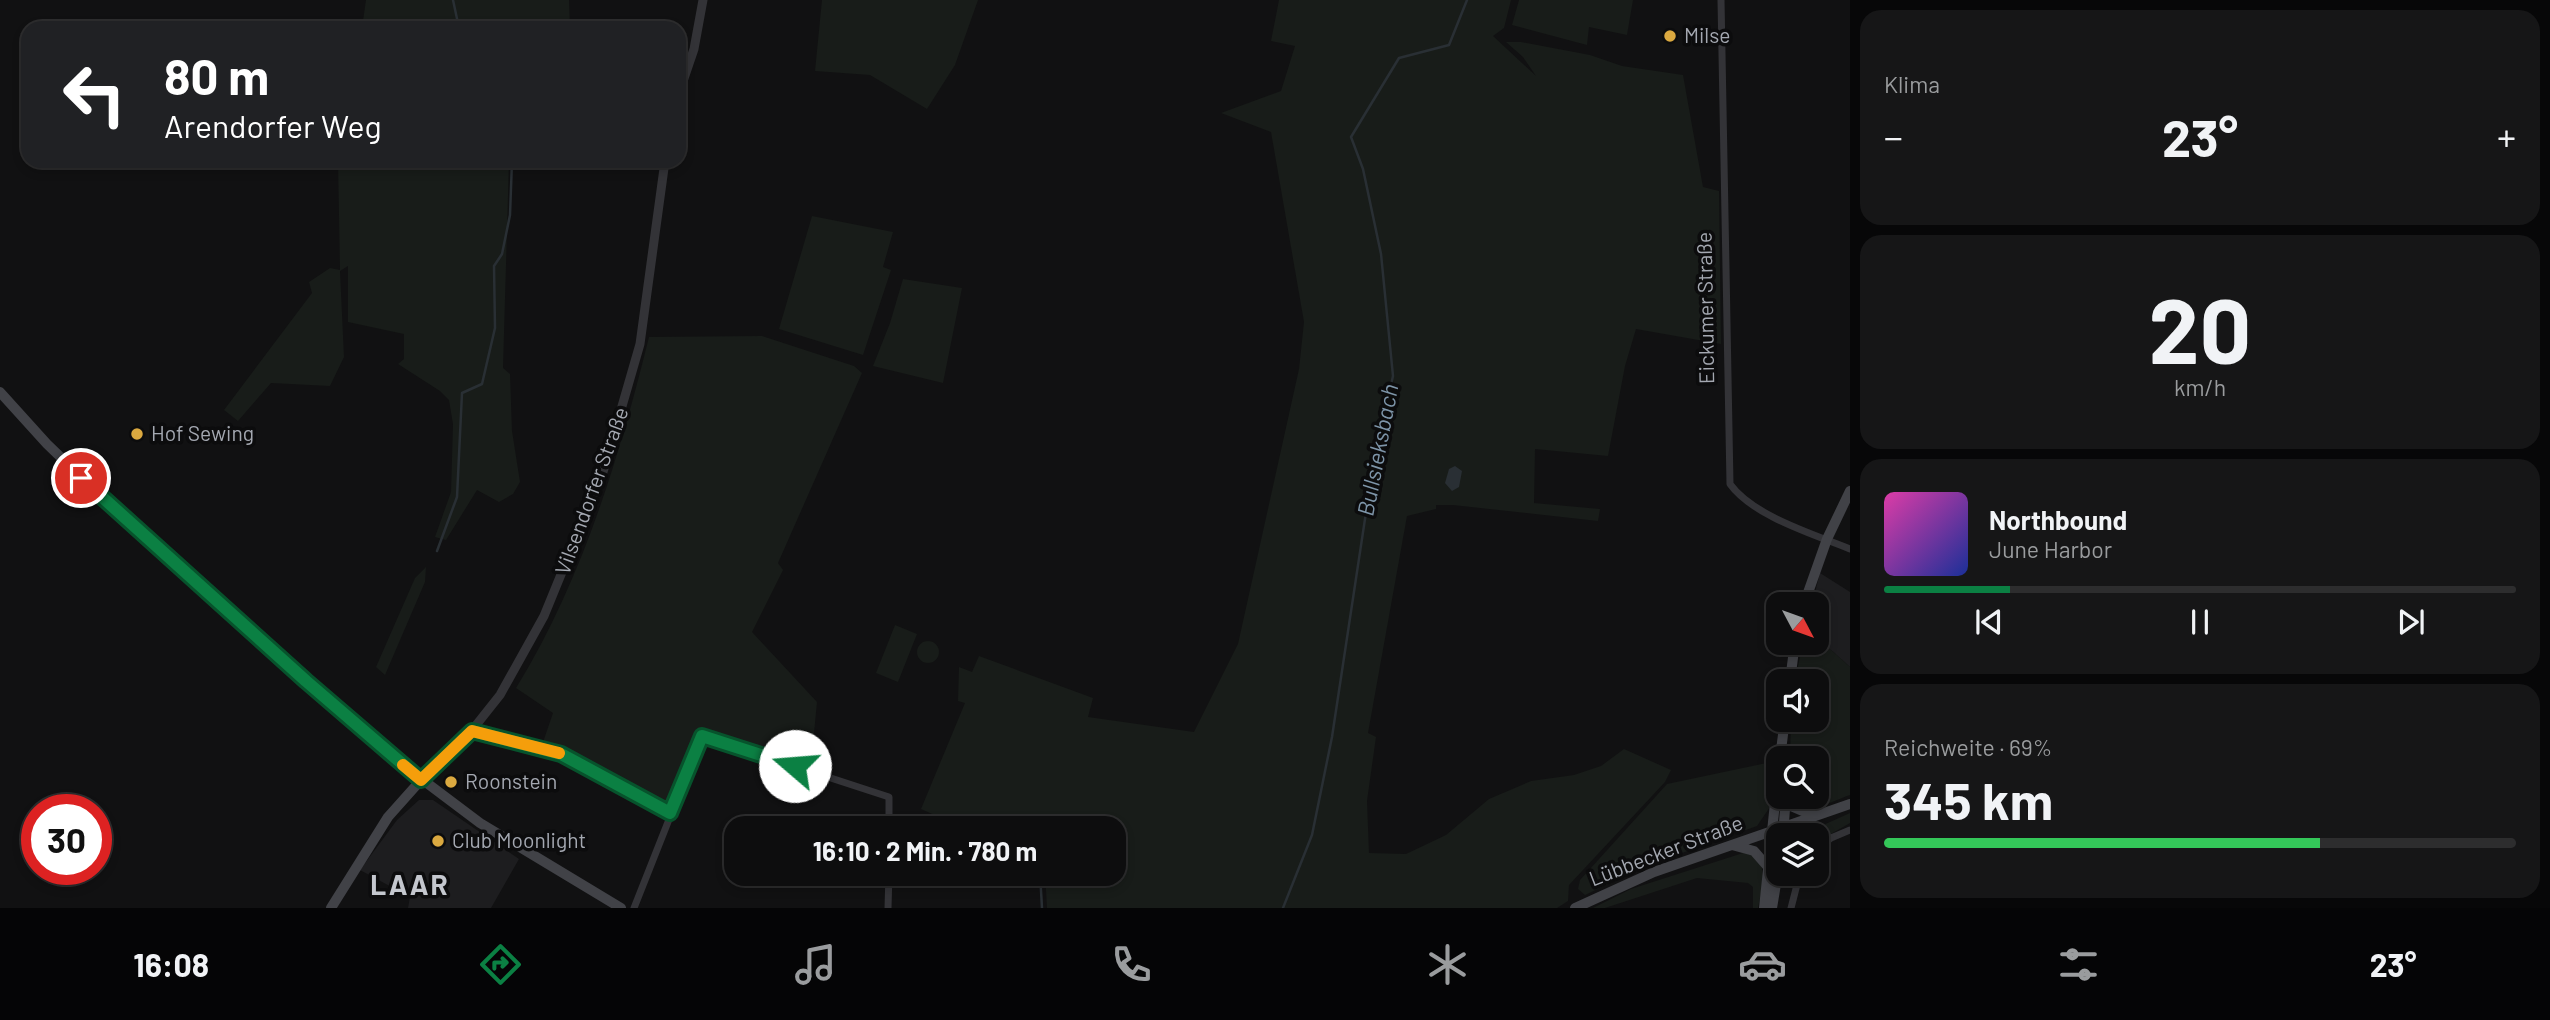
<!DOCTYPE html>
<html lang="de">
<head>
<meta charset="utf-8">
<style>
  :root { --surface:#0d0d0e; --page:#161617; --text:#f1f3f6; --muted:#9a9c9e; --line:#2d2d2e; --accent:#0b8043 }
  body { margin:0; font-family:Barlow,sans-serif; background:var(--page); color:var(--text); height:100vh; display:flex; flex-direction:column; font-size:26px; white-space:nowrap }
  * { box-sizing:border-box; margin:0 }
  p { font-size:23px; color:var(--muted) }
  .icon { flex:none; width:38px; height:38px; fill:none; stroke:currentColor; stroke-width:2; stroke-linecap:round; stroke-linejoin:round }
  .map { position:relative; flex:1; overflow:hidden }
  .drawer { display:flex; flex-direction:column; gap:10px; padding:10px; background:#070708; width:700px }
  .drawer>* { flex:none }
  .hud { position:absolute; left:21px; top:21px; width:665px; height:147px; border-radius:21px; box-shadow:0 4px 10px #0003,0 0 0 2px var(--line); background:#202124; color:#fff; overflow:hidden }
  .needle { width:46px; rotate:131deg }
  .controls { position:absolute; left:1766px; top:592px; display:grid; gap:14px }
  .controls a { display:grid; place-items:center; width:63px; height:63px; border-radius:14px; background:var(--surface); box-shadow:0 4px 10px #0003,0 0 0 2px var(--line); font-size:35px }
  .speed { position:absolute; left:21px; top:794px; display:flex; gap:14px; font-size:35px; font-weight:700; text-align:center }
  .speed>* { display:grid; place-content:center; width:91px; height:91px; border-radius:50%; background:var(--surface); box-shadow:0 4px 10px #0003,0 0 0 2px var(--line); line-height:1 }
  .speed .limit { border:10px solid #d22; background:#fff; color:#111 }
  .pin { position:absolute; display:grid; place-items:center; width:60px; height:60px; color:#fff; margin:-30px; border:4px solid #fff; border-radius:50%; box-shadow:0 2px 7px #0007 }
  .me { position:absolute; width:77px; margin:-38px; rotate:288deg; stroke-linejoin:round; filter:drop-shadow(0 0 5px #0008) }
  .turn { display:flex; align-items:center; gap:24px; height:147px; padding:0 28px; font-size:32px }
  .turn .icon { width:91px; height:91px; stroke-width:2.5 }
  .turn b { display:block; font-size:49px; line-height:60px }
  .big { font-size:52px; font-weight:700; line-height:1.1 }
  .drawer .widget { flex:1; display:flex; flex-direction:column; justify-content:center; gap:10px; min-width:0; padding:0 24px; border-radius:21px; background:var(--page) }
  .drawer .dial { align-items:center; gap:0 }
  .dial b { font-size:91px; line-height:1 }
  .song { display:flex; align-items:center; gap:21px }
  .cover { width:84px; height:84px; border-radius:10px; background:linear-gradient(135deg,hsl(320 70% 55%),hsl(230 70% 35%)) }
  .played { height:7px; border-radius:4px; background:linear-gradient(90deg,var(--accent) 20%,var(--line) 20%) }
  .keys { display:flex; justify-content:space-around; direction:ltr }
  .heat { display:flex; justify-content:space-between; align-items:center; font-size:38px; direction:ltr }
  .charge { height:10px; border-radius:5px; background:linear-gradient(90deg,#34c759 69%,var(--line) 0) }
  .trip { position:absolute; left:724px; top:816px; width:402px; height:70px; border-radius:21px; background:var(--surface); box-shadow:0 4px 10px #0003,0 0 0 2px var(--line); font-weight:700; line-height:70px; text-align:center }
  .tabs { display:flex; height:112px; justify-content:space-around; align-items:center; background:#050506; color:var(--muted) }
  .tabs .icon { width:49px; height:49px }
  .tabs .selected { color:var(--accent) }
  .tabs b { font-size:32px; color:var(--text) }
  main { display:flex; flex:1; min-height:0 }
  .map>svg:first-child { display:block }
  .built { fill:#1d1d1f }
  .green { fill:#181c19 }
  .water { fill:#292f34 }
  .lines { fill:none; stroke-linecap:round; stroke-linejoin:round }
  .stream { stroke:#292f34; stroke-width:2.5 }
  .minor { stroke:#333337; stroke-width:7 }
  .tertiary { stroke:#333337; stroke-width:9 }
  .secondary { stroke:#414247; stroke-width:10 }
  .route-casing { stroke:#07532c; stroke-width:18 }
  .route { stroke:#0b8043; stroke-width:12 }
  .slow { stroke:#f59e0b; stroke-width:12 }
  .poi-dot { fill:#dba940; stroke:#0c0c0d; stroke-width:2.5 }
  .labels { text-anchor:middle; stroke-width:7; stroke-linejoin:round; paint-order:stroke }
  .poi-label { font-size:21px; fill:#a4a8b1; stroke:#0c0c0d; text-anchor:start }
  .street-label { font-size:21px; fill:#a4a8b1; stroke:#0c0c0d }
  .water-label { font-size:23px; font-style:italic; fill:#7e95a9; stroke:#0c0c0d }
  .district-label { font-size:28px; font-weight:bold; letter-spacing:2px; fill:#c4c7ce; stroke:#0c0c0d }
</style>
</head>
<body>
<main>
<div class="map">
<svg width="1850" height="908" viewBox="0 0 1850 908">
  <rect width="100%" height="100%" fill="#111112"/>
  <path class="built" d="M 1820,573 L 1850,592 L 1850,667 L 1831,650 L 1803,642 L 1816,642 L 1816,604 L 1812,604 Z
    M 419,800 L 433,800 L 519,859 L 491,908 L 408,908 L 410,897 L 360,870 L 397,820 Z"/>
  <path class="green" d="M 366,0 L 569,0 L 570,28 L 362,28 Z
    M 822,0 L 978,0 L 955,65 L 927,109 L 870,75 L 815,71 Z
    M 1279,0 L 1511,0 L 1504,28 L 1493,36 L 1536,76 L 1523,57 L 1506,42 L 1521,42 L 1590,55 L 1622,66 L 1683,75 L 1703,187 L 1719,191 L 1721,344 L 1636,329 L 1625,366 L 1608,456 L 1535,449 L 1534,503 L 1600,509 L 1598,521 L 1453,505 L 1436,505 L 1436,509 L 1407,516 L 1368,733 L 1376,737 L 1367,801 L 1369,853 L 1406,854 L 1446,835 L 1489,799 L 1531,781 L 1574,775 L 1601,766 L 1624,749 L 1671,770 L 1665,782 L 1569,885 L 1568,901 L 1557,908 L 1047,908 L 1045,873 L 1115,873 L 1115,828 L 964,828 L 921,809 L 965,703 L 958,701 L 959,667 L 972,672 L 979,656 L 1093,698 L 1088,717 L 1194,732 L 1238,644 L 1299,369 L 1304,322 L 1271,132 L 1221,113 L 1281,91 L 1295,46 L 1271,41 Z
    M 1519,0 L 1633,0 L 1627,35 L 1589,27 L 1587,45 L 1512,25 Z
    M 338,161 L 509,161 L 503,368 L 510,374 L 512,431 L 520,482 L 513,494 L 499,502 L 477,490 L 446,540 L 435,537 L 451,492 L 453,424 L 449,400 L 440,391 L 398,364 L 404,359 L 404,334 L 348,322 L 348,266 L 340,271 L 344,357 L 330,386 L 271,383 L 238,421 L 224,410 L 312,293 L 309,282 L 330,268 L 340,270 Z
    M 812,216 L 893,232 L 883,267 L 891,270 L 863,355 L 779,329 Z
    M 903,279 L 962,288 L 943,383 L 873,366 L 890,323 Z
    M 762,336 L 854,366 L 862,373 L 778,563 L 783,570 L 752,632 L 817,702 L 810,775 L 703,740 L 674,810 L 562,750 L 542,745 L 553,713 L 516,688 C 582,581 619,458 649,337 Z
    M 426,567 L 425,582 L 385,675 L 376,667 L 415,578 Z
    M 895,625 L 917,634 L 898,682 L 876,673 Z
    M917 652a11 11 0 1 1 22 0a11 11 0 1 1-22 0Z
    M 1803,642 L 1831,650 L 1850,667 L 1850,795 C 1832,801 1804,818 1791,796 L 1816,796 L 1816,758 L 1790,758 L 1791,719 L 1816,719 L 1816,681 L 1795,681 Z
    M 1776,761 L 1770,807 L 1757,826 L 1646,866 L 1585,895 L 1578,889 L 1580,880 L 1667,784 Z
    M 1850,813 L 1850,823 L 1817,842 L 1816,835 L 1801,835 Z
    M 1743,853 C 1772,857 1762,887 1758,908 L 1753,908 L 1753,887 L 1748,883 L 1697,878 L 1605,908 L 1593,908 L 1631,889 Z"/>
  <path class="water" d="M 1455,466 L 1462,471 L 1459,487 L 1452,491 L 1445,483 L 1449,469 Z"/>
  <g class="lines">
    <path class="stream" d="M 453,0 L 459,28
      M 437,551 L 457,497 L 462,393 L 482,384 L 495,328 L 494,266 L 502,254 L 510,215 L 512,161
      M 936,818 L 958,828
      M 1040,873 L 1042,908
      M 1283,908 L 1312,835 L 1332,737 L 1375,453 L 1393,376 L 1381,254 L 1363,169 L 1351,137 L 1399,58 L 1449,45 L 1467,0"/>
    <path class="minor" d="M 1721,0 L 1730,484 C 1753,516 1813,534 1850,549
      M 472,731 L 554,751 L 670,813
      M 1816,850 L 1831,838 L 1850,830
      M 634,908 L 702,736 L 889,797 L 889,828
      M 888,908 L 889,873
      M 1791,908 L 1800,873"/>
    <path class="tertiary" d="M 679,93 L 694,49 L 703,0
      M 421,780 L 469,734 L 500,695 L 544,616 L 603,472 L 640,344 L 665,161"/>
    <path class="secondary" d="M 0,392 L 47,444 L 136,530 L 399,762 L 480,823 L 621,908
      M 1804,604 L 1827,539 L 1850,491
      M 1790,681 L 1795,642
      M 1780,758 L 1785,719
      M 1786,796 L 1793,807 L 1814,816
      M 1783,835 L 1786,796
      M 1732,845 L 1754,851 L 1768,867
      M 331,908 L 388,817 L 421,780
      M 1575,908 L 1654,872 L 1850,804
      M 1764,908 L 1778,774
      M 1772,908 L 1778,872"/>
  </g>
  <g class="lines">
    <defs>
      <path id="route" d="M 81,478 L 306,681 L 421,780 L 472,731 L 561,754 L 670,813 L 702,736 L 795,766"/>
    </defs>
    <use href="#route" class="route-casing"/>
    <use href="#route" class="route"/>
    <path class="slow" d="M 403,765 L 421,780 L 472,731 L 559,753"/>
  </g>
  <g class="poi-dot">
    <circle cx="1670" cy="36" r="7"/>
    <circle cx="137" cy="434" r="7"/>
    <circle cx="451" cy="782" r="7"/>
    <circle cx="438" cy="841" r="7"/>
  </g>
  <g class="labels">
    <g class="poi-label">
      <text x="1684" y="43">Milse</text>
      <text x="151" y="441">Hof Sewing</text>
      <text x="465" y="789">Roonstein</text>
      <text x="452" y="848">Club Moonlight</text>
    </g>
    <g class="street-label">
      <text transform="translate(1706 308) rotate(-91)" y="7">Eickumer Straße</text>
      <text transform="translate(592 491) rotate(-70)" y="7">Vilsendorfer Straße</text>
      <text transform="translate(1666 851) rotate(-21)" y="7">Lübbecker Straße</text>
    </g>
    <g class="water-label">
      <text transform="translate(1378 450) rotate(-79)" y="8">Bullsieksbach</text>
    </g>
    <g class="district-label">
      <text x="410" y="895">LAAR</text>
    </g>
  </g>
</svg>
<div class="controls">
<a><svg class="needle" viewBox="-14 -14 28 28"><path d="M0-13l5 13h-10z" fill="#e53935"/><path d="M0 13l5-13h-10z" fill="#9a9c9e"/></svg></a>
<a><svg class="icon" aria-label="sound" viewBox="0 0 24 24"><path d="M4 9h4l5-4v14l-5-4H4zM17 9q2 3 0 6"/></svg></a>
<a><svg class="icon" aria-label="search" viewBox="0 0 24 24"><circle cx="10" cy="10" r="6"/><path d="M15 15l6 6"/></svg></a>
<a><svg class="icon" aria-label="layers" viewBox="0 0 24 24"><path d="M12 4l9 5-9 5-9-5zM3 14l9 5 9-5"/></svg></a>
</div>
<div class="speed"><div class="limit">30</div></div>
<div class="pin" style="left:81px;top:478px;background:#d93025"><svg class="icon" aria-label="arrive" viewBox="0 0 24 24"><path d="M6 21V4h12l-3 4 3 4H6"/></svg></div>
<svg class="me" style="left:795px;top:766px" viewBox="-20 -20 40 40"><circle r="19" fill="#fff"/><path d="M0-13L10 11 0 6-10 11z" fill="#0b8043"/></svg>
<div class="trip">16:10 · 2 Min. · 780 m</div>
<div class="hud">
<div class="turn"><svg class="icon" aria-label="left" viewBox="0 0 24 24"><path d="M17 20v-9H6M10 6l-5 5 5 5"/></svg><div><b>80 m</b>Arendorfer Weg</div></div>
</div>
</div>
<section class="drawer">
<div class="widget"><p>Klima</p>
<div class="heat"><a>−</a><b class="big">23°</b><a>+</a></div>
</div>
<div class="widget dial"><b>20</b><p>km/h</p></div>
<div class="widget">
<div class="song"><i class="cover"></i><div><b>Northbound</b><p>June Harbor</p></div></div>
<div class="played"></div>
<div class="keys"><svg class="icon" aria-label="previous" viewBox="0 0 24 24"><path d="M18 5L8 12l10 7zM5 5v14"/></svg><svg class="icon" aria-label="pause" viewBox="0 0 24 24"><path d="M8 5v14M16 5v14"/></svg><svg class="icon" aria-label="next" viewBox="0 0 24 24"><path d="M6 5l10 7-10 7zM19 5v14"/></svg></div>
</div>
<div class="widget"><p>Reichweite · 69%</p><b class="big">345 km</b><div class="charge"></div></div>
</section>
</main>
<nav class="tabs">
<b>16:08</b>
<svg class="icon selected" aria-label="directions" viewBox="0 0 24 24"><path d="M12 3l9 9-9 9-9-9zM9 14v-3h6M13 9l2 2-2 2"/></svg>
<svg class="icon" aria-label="music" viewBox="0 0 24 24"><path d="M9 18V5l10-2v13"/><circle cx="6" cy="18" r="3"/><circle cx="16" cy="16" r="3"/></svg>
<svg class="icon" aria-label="phone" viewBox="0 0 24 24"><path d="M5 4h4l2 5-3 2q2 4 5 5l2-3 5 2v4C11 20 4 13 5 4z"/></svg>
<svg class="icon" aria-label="climate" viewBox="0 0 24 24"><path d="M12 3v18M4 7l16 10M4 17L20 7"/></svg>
<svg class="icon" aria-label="car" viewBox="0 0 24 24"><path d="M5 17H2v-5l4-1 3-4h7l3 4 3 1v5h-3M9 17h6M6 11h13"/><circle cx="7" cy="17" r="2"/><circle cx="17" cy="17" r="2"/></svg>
<svg class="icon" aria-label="filters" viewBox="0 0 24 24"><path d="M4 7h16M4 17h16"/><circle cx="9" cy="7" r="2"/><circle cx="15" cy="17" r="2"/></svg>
<b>23°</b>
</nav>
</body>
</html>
